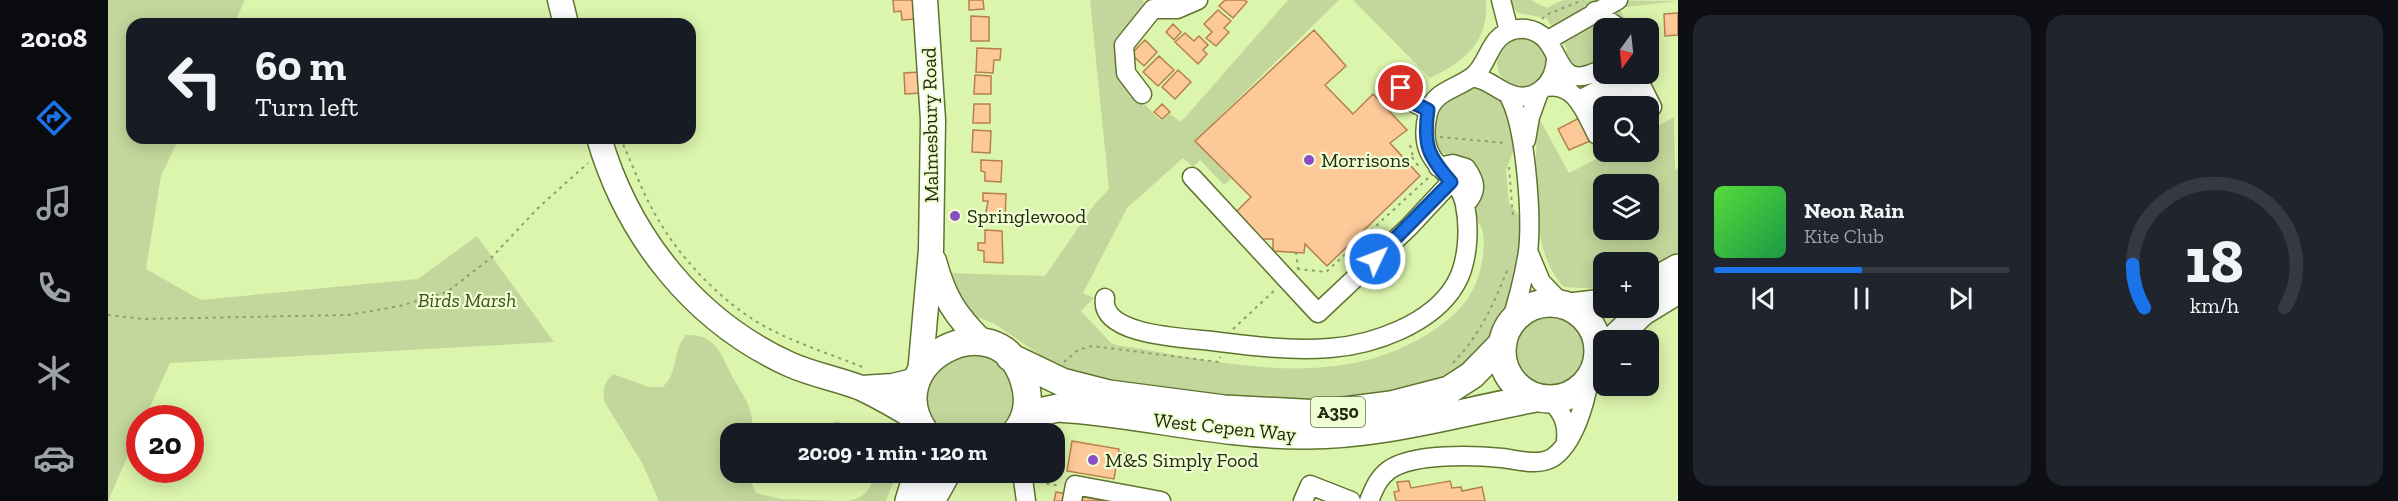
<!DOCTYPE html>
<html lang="en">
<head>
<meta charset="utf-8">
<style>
  :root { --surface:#171b24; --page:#20242c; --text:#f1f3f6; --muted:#9ea1a6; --line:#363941; --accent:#1a73e8 }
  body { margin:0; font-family:"Zilla Slab",serif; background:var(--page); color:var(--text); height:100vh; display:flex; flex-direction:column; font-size:22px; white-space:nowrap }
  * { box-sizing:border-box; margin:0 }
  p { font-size:20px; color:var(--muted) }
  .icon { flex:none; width:33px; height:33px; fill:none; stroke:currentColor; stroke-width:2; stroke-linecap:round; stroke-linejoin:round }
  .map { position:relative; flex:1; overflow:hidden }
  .side { display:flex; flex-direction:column; gap:15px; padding:15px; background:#0d0f14; width:720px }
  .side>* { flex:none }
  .hud { position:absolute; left:18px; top:18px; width:570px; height:126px; border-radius:18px; box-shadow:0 3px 15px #0003; background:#171b24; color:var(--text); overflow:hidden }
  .needle { width:39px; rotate:195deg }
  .controls { position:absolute; left:1485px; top:18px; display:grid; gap:12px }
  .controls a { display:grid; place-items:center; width:66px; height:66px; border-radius:12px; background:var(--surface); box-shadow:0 3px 15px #0003; font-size:30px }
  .speed { position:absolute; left:18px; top:405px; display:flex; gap:12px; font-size:30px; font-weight:700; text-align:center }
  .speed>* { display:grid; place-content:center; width:78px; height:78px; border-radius:50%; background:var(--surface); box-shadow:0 3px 15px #0003; line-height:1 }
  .speed .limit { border:9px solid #d22; background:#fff; color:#111 }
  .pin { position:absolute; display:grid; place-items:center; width:51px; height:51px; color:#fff; margin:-26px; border:3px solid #fff; border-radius:50%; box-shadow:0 2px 6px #0007 }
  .me { position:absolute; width:66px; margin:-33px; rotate:47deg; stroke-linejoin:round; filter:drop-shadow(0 0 4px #0008) }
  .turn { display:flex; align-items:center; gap:21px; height:126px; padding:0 30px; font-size:27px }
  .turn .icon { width:78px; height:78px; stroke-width:2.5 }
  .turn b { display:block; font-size:42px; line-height:51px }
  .side .card { flex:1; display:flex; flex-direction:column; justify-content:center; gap:9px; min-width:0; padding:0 21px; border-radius:18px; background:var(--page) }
  .side .dial { align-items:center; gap:0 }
  .dial svg { height:156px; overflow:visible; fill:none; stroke:var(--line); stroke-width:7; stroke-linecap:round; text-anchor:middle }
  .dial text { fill:var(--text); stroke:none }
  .song { display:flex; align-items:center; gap:18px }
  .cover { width:72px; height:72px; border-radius:9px; background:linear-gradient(135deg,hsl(110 70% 55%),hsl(140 70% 35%)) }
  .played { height:6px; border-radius:3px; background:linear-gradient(90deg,var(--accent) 50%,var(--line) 50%) }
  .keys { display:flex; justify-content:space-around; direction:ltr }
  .side .tiles { flex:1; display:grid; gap:15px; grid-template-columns:repeat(2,1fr) }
  .trip { position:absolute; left:612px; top:423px; width:345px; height:60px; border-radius:18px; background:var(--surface); box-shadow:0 3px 15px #0003; font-weight:700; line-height:60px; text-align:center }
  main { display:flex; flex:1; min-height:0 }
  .tab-bar { display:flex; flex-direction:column; width:108px; justify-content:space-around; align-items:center; background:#090b0e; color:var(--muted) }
  .tab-bar .icon { width:42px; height:42px }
  .tab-bar .on { color:var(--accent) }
  .tab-bar b { font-size:27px; color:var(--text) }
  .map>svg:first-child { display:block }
  .green { fill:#c3d79c; fill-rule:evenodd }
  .water { fill:#93cbf8; stroke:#719bb2; stroke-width:1.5 }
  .building { fill:#fdc999; stroke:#b6804b; stroke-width:1.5 }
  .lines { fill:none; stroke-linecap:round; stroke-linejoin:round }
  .minor-casing { stroke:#5f7430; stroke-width:21 }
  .major-casing { stroke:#5f7430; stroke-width:27 }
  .highway-casing { stroke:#5f7430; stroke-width:30 }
  .path { stroke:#8c9f69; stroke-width:2; stroke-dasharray:3 4.5; stroke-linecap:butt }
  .minor { stroke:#fff; stroke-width:18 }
  .major { stroke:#fff; stroke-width:24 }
  .highway { stroke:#fff; stroke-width:27 }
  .route-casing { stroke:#114b97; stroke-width:15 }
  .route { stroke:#1a73e8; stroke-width:10 }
  .poi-dot { fill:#894ec5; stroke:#effed3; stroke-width:2 }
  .labels { text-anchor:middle; stroke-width:4.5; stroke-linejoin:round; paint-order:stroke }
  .shield { fill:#effed3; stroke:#606b4a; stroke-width:1.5 }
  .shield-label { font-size:18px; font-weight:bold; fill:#232c10 }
  .street-label { font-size:20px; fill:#232c10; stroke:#effed3 }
  .poi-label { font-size:20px; fill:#232c10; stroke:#effed3; text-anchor:start }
  .park-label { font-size:20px; font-style:italic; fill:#405018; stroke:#effed3 }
</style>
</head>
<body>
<main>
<nav class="tab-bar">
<b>20:08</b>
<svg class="icon on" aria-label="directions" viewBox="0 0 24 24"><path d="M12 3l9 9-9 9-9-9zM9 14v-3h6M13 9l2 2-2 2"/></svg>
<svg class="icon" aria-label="music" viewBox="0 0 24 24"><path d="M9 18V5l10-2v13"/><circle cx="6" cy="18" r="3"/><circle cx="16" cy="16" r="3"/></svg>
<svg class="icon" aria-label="phone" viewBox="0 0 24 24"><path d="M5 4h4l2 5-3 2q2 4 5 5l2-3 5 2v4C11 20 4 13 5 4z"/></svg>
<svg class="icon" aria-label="climate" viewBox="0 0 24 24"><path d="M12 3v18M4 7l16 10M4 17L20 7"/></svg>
<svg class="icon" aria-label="car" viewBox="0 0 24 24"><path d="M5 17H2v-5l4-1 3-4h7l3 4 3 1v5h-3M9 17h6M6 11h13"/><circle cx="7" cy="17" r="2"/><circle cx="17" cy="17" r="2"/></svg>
</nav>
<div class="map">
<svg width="1570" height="501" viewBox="0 0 1570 501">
  <rect width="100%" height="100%" fill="#dcf5ad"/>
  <path class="green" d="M 0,0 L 137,0 L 126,24 L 24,24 L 24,138 L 71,138 L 53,176 L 38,269 L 93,300 L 310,279 L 369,236 L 446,342 L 62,363 L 37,418 L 32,418 L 31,431 L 0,501 Z
    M 982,0 L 1035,0 L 1037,6 L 1015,39 L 1020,87 L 1053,121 L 1062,114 L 1073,122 L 1180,0 L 1231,0 L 1087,141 L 1123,179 L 1116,185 L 1092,160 L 1085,167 L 1075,158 L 1019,208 L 975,293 L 986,298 L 973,311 L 1002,342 L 1008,345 C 1106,360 1219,392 1311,339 C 1333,327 1352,313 1364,291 C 1373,276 1379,246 1374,229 C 1372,224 1366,218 1363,214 L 1368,194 L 1347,159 L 1333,152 L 1327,142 L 1328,123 L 1334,106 L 1343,95 L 1369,88 L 1392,96 L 1402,109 L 1408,144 L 1398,170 L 1401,203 L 1412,217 L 1415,240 L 1398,312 L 1372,350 L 1332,384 L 1203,406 L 994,384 L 952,369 L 887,324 L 869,317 L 853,298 L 841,273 L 937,276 L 986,205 L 1001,189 Z
    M 1245,0 L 1378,0 C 1381,42 1357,61 1322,78 Z
    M 1400,0 L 1423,0 L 1439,8 L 1455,0 L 1570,1 L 1511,8 L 1522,28 L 1496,28 L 1495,59 L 1480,69 L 1464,69 L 1457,56 L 1459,49 L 1438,18 L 1410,13 Z
    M1389 63a25 25 0 1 1 50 0a25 25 0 1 1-50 0Z
    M 1566,117 L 1567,170 L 1570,168 L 1570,252 L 1541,269 L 1540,262 L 1496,262 L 1495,289 L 1456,287 C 1420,251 1426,165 1431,118 L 1461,173 L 1502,152 L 1540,152 L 1541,131 ZM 1496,184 L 1540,184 L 1540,230 L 1496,230 Z
    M1405 351a36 36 0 1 1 72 0a36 36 0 1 1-72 0Z
    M 578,335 C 609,334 613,355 625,378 C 636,397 647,410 644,433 L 622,434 L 622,472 L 639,473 L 648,493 L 673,499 L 733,501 L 551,501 L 534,463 L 496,401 C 495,389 496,382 505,374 L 541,387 L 555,387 C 571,372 564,350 578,335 Z
    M 858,351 L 888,359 L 907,385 L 906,412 L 891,433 L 833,434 L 818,414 L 821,375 Z
    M 768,473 L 789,473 L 778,501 L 738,501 C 757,499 762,489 768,473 Z"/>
  <path class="water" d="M 730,423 L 736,433 L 694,433 L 695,428 Z"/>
  <path class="building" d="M 785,0 L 805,0 L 807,19 L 794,20 L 793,11 L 786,12 Z
    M 861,0 L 875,0 L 876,9 L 861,10 Z
    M 1117,0 L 1136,0 L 1139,2 L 1125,18 L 1111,6 Z
    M 1110,10 L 1123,21 L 1116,28 L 1121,32 L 1108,46 L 1098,38 L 1104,32 L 1096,24 Z
    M 1570,13 L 1570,35 L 1557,36 L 1556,14 Z
    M 863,16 L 881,17 L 881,41 L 863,41 Z
    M 1065,24 L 1073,32 L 1066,40 L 1058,32 Z
    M 1206,30 L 1238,66 L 1217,85 L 1245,114 L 1265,94 L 1299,130 L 1282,143 L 1312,176 L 1219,266 L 1197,244 L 1196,253 L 1165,251 L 1165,239 L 1150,239 L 1127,213 L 1143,197 L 1087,141 Z
    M 1077,33 L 1086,41 L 1091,36 L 1100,45 L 1095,50 L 1099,54 L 1090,64 L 1067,42 Z
    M 1037,40 L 1049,52 L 1036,66 L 1023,54 Z
    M 869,48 L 893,49 L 892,60 L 886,60 L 885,73 L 868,72 Z
    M 1051,56 L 1066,70 L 1050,86 L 1035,72 Z
    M 1070,70 L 1083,82 L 1067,99 L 1054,87 Z
    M 811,72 L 813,93 L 797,94 L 796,73 Z
    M 867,75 L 883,76 L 883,94 L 866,94 Z
    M 866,104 L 882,104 L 882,123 L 865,123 Z
    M 1054,104 L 1062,112 L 1054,119 L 1046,112 Z
    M 1475,116 L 1487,139 L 1461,150 L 1450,129 Z
    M 865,130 L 883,131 L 882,153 L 864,152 Z
    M 873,160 L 894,161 L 893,182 L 877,181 L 877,172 L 873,171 Z
    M 875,193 L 898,194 L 897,219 L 877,218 L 880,201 L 875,201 Z
    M 877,230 L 894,231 L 895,263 L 876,262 L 876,251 L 870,250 L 870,243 L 877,243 Z
    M 964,441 L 1011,449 L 1006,479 L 959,471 Z
    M 1012,452 L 1025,455 L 1022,467 L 1009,464 Z
    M 1301,481 L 1303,488 L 1342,481 L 1344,488 L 1353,487 L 1354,491 L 1374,487 L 1377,501 L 1288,501 L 1286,492 L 1291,491 L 1289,482 Z
    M 948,492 L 998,501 L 946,501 Z"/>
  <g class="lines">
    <defs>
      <path id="minor" d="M 1393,0 L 1401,31
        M 1487,11 L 1511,28
        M 1440,40 L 1510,0
        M 1528,75 L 1544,107 L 1540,109
        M 1364,77 C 1379,79 1386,87 1399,93 C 1425,105 1447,85 1448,59
        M 1439,87 C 1468,82 1478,114 1489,135 L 1496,131
        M 1293,88 L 1308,104 L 1321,110
        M 1399,93 C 1418,121 1424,217 1420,252 C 1416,276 1410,301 1402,324
        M 1034,94 L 1018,73 L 1016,45 L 1045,9 L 1069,9 L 1090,0
        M 1471,100 L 1522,74
        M 1478,113 L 1532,84
        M 1418,140 L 1422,117 L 1431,92
        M 1330,167 L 1345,164 L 1358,168 C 1368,182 1370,191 1357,205
        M 1084,177 L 1210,313 L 1300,228 L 1343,182
        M 1420,251 L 1433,282 L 1455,305
        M 997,298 C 991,336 1079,338 1104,341 C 1143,346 1182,351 1222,348 C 1265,345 1324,324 1347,285 C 1360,264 1362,229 1357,205 C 1351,169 1306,169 1320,113 C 1326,91 1348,89 1364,77 C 1378,67 1380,47 1392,37 C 1399,31 1409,28 1418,29 C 1460,35 1439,99 1496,68
        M 1443,400 C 1454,413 1460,422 1458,440
        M 914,472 L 918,501
        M 964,501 L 967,485 L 1053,501
        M 1195,501 L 1202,485 L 1243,501
        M 1261,501 C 1266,489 1270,478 1281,470 C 1305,453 1365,455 1394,458 C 1409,460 1430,466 1444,458 C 1466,444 1477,403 1481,380"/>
      <path id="major" d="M 452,0 L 458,24
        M 491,138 C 520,237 587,322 683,365 C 706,375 730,379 753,388 C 772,397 791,408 809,419
        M 826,261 C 836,298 847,315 874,342
        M 812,374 L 823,250 L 825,120 L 817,0
        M 754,388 L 785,386 L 809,380"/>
      <path id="highway" d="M 1540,285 L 1570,268
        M1394 351a48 48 0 1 1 96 0a48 48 0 1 1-96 0Z
        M 1462,307 L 1496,303
        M 1505,340 L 1534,312 L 1570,290
        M 902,357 L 954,382 L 1001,394 L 1116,409 L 1213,414 L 1283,405 L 1341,390 L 1364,375 L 1395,343
        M 915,422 L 936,411 L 950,408 C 1032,413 1112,435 1194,435 C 1273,436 1351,412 1428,398
        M 818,434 C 765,363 889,297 916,380 C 922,398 920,417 908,432
        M 801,501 L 810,472
        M 823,501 L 839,472"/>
    </defs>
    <use href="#minor" class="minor-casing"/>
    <use href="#major" class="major-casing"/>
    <use href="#highway" class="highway-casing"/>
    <path class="path" d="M 1434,19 L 1438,15 L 1475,0
      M 1332,137 L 1398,143
      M 512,138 C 525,165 535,195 551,221 C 571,255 604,291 637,314 C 672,339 718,352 757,368
      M 1302,145 L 1305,157
      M 1304,157 L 1311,167
      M 1401,167 L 1405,218
      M 1188,252 L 1190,269
      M 1189,269 L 1218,272 L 1320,178
      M 0,315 L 36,319 L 240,315 L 292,306 L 339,292 L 384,257 L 430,208 L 480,163
      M 1125,329 L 1167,290
      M 956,362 L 970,350 L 984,346 L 1111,362 L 1112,357
      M 1345,363 C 1372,335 1386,304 1400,268
      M 887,472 L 899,480
      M 857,479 L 880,472
      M 931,482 L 952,486"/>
    <use href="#minor" class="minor"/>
    <use href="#major" class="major"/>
    <use href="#highway" class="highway"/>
  </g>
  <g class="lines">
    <defs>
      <path id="route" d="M 1267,259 L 1343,182 C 1320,156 1315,145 1320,110 L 1308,104 L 1293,88"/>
    </defs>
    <use href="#route" class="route-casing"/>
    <use href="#route" class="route"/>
  </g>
  <g class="poi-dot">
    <circle cx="1201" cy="160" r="6"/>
    <circle cx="847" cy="216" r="6"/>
    <circle cx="985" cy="460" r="6"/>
  </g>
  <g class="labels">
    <rect class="shield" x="1203" y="397" width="54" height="30" rx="4.5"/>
    <g class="shield-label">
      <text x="1230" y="418">A350</text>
    </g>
    <g class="street-label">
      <text transform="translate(822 125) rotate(-91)" y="7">Malmesbury Road</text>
      <text transform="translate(1117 427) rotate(6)" y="7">West Cepen Way</text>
    </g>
    <g class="poi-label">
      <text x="1213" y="167">Morrisons</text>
      <text x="859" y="223">Springlewood</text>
      <text x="997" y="467">M&amp;S Simply Food</text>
    </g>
    <g class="park-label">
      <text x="359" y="307">Birds Marsh</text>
    </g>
  </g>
</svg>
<div class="controls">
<a><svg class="needle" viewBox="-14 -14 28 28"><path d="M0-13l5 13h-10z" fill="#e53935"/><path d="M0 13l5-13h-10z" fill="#9ea1a6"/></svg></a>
<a><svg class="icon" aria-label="search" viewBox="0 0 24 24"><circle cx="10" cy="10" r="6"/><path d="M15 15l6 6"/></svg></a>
<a><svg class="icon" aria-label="layers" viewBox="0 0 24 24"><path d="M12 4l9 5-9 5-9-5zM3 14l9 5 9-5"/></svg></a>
<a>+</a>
<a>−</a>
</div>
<div class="speed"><div class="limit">20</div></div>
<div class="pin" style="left:1293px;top:88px;background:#d93025"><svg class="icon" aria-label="arrive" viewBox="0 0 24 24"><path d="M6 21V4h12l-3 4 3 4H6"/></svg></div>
<svg class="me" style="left:1267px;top:259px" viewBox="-20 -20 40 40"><circle r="17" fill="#1a73e8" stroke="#fff" stroke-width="3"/><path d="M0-11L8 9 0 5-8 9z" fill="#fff"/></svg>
<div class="trip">20:09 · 1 min · 120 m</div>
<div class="hud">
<div class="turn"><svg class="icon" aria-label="left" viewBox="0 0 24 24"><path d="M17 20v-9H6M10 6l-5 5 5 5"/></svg><div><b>60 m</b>Turn left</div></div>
</div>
</div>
<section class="side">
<div class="tiles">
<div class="card">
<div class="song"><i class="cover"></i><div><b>Neon Rain</b><p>Kite Club</p></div></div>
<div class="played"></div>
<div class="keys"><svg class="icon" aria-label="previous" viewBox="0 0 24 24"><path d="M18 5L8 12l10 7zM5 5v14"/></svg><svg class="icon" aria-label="pause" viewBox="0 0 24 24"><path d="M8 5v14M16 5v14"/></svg><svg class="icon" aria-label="next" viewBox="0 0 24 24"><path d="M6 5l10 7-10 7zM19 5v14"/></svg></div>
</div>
<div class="card dial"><svg viewBox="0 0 100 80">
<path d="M14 69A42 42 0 1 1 86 69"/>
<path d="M14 69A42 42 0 0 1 8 47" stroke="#1a73e8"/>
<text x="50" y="56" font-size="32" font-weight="700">18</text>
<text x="50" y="72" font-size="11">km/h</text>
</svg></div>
</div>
</section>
</main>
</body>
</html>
